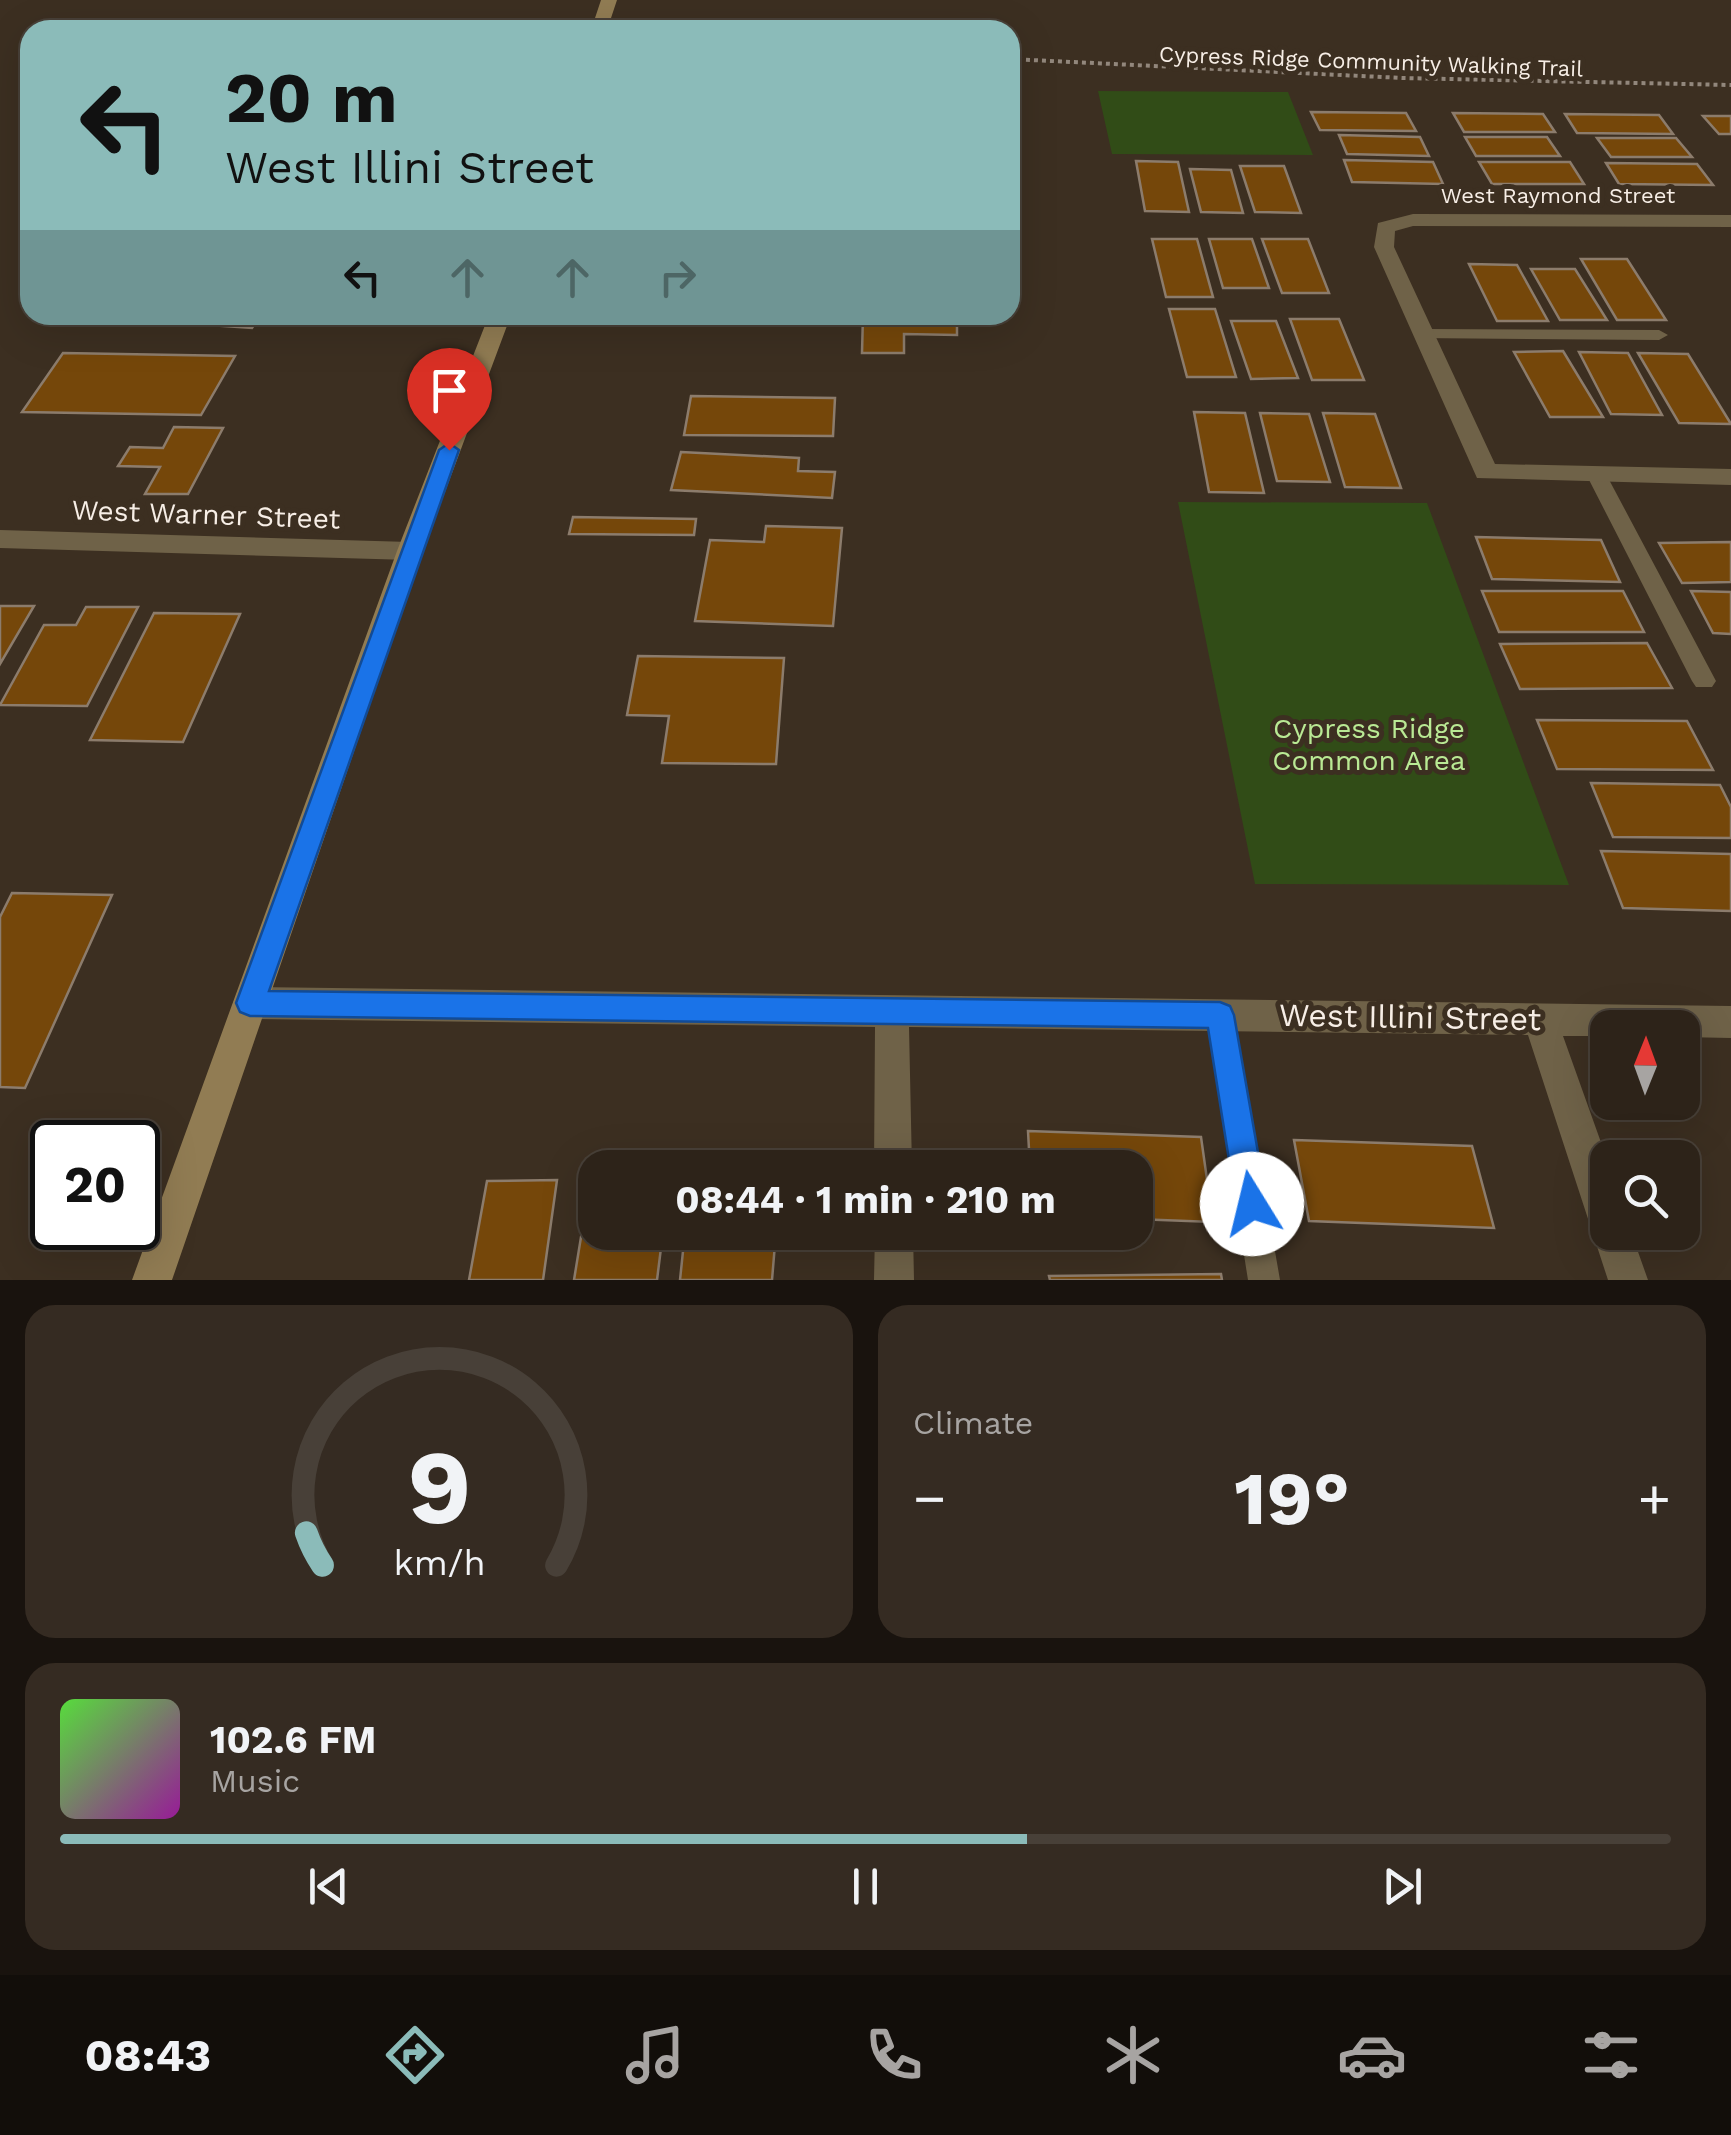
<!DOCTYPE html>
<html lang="en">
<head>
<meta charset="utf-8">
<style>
  :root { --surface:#2d2319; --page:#352b22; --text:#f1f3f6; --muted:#a7a4a2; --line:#484038; --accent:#8bbbb9 }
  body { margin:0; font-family:"Work Sans",sans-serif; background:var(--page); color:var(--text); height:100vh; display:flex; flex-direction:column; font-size:38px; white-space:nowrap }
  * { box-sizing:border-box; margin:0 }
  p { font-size:32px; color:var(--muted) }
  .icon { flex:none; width:55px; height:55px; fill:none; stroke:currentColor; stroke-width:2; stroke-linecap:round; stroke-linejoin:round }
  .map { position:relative; height:1280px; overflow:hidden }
  .panel { display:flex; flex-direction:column; gap:25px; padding:25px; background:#19130e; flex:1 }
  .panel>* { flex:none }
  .guide { position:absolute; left:20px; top:20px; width:1000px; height:305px; border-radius:30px; box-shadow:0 10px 40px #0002,0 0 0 2px var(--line); background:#8bbbb9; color:#111; overflow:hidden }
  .needle { width:65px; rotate:1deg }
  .buttons { position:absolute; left:1590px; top:1010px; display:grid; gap:20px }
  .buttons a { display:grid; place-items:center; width:110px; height:110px; border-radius:20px; background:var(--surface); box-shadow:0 10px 40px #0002,0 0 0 2px var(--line); font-size:50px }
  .speed { position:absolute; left:30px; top:1120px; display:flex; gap:20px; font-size:50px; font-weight:700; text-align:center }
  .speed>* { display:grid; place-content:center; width:130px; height:130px; border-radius:50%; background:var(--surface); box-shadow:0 10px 40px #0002,0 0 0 2px var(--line); line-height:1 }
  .speed .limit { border:5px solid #111; border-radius:15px; background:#fff; color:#111 }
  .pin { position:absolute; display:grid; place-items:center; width:85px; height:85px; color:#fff; margin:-102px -42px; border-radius:50% 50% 50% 0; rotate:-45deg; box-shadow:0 0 10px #0007 }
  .pin .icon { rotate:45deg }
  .me { position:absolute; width:110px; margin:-55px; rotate:351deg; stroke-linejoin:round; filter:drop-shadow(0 0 8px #0008) }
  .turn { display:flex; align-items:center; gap:35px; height:210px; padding:0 40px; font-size:45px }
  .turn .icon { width:130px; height:130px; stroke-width:2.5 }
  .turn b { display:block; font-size:70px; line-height:85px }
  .lanes { display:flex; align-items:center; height:95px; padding:0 40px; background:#0003; justify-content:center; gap:50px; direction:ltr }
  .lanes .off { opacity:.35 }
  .big { font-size:75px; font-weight:700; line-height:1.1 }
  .panel .widget { flex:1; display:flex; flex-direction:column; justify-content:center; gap:15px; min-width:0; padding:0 35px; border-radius:30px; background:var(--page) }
  .panel .dial { align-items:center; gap:0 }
  .dial svg { height:260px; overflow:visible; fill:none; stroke:var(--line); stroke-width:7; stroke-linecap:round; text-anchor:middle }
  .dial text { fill:var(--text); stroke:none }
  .song { display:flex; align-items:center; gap:30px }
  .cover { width:120px; height:120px; border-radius:15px; background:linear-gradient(135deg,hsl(110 70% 55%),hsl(300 70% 35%)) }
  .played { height:10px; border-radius:5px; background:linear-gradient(90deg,var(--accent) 60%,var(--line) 60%) }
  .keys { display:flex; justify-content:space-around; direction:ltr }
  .heat { display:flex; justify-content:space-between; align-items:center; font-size:55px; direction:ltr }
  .panel .tiles { flex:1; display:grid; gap:25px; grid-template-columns:1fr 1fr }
  .widget:last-child { grid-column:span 2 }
  .trip { position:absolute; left:578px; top:1150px; width:575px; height:100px; border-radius:30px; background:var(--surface); box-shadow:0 10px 40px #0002,0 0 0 2px var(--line); font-weight:700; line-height:100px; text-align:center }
  .tab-bar { display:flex; height:160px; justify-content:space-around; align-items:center; background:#120e0a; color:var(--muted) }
  .tab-bar .icon { width:70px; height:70px }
  .tab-bar .current { color:var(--accent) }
  .tab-bar b { font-size:45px; color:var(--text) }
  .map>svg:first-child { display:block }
  .green { fill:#314c17 }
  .building { fill:#75470a; stroke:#8c7c6c; stroke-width:2.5 }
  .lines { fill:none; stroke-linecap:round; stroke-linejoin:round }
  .path { stroke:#92877c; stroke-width:4; stroke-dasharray:4 4; stroke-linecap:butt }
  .service { fill:#6f6248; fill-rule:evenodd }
  .minor { fill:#6f6248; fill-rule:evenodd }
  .secondary { fill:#917c53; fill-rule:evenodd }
  .route { fill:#1a73e8; stroke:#114b97; stroke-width:2.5 }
  .labels { text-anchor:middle; stroke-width:10; stroke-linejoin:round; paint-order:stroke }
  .far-street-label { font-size:22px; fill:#f7eee6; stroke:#3c2f21 }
  .street-label { font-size:28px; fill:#f7eee6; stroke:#3c2f21 }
  .park-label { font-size:28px; fill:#b9e994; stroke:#3c2f21 }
  .near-street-label { font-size:32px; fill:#f7eee6; stroke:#3c2f21 }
</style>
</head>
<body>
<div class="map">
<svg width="1731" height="1280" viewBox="0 0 1731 1280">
  <rect width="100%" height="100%" fill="#3c2f21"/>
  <path class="green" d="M 1098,91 L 1288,92 L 1313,155 L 1112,154 Z
    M 1178,502 L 1427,503 L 1569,885 L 1255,884 Z"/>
  <path class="building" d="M 1311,112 L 1406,113 L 1416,131 L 1320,130 Z
    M 1453,113 L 1543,114 L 1555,132 L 1464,132 Z
    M 1565,114 L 1659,115 L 1673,134 L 1577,133 Z
    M 1703,116 L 1731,116 L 1731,134 L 1719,134 Z
    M 1339,135 L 1420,137 L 1429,156 L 1347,154 Z
    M 1465,137 L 1547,137 L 1560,156 L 1476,156 Z
    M 1597,138 L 1676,138 L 1692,157 L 1611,157 Z
    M 1344,160 L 1433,162 L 1443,184 L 1352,182 Z
    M 1136,161 L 1178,162 L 1189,212 L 1145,211 Z
    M 1479,162 L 1570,162 L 1584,184 L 1492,184 Z
    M 1606,163 L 1697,164 L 1713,185 L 1619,184 Z
    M 1240,166 L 1284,166 L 1301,213 L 1255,212 Z
    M 1190,169 L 1231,170 L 1243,213 L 1201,212 Z
    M 1152,239 L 1197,239 L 1213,297 L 1166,297 Z
    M 1209,239 L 1252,239 L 1269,288 L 1223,288 Z
    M 1262,239 L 1308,239 L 1329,293 L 1282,293 Z
    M 1581,259 L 1627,259 L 1666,320 L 1617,320 Z
    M 1469,264 L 1517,265 L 1548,321 L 1497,321 Z
    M 1531,269 L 1575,269 L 1607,320 L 1560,320 Z
    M 1169,309 L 1215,309 L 1236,377 L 1187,377 Z
    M 230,315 L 260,315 L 252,328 L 222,326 Z
    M 863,315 L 957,316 L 957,335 L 904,334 L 904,353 L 862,353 Z
    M 1290,319 L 1339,319 L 1364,380 L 1312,380 Z
    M 1231,321 L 1276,321 L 1298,378 L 1251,379 Z
    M 1563,351 L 1603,417 L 1550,417 L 1514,352 Z
    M 1579,352 L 1628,353 L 1662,415 L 1611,414 Z
    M 63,353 L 235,356 L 201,415 L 22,412 Z
    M 1638,353 L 1688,354 L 1731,424 L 1679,423 Z
    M 691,396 L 835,398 L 833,436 L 684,435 Z
    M 1194,412 L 1245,413 L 1264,493 L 1209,492 Z
    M 1260,413 L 1309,414 L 1330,482 L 1277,481 Z
    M 1323,413 L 1375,414 L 1401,488 L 1345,487 Z
    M 174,427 L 223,428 L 188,494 L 145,494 L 160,467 L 118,466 L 130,447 L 163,448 Z
    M 681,452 L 799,458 L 798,471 L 835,472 L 832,498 L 671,490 Z
    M 573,517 L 696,519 L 694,535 L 569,534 Z
    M 766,526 L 842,528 L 833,626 L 695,621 L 710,540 L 764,542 Z
    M 1476,537 L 1601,540 L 1620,582 L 1492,579 Z
    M 1731,542 L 1731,582 L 1682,583 L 1659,543 Z
    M 1482,591 L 1623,591 L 1644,632 L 1499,632 Z
    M 1691,591 L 1731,592 L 1731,634 L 1713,633 Z
    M 0,606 L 34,606 L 0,664 Z
    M 86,607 L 138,607 L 87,706 L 0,705 L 44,625 L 76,625 Z
    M 154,613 L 240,614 L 183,742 L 90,740 Z
    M 1647,643 L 1672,688 L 1520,689 L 1500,644 Z
    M 638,656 L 784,658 L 776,764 L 662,763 L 669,716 L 627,715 Z
    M 1537,720 L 1687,721 L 1713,770 L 1557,769 Z
    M 1591,783 L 1720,785 L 1731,807 L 1731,838 L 1613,837 Z
    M 1601,851 L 1731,854 L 1731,911 L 1623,908 Z
    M 12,893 L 112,895 L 25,1088 L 0,1087 L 0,917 Z
    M 1028,1131 L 1201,1137 L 1213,1222 L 1135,1219 L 1135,1168 L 1030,1168 Z
    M 1294,1140 L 1472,1146 L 1494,1228 L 1309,1221 Z
    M 557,1180 L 543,1280 L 469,1280 L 487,1181 Z
    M 590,1182 L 595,1183 L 595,1232 L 663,1232 L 657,1280 L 574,1280 Z
    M 685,1232 L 776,1232 L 772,1280 L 680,1280 Z
    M 1221,1274 L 1222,1280 L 1050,1280 L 1049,1276 Z"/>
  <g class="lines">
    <path class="path" d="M 1010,59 L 1403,78 L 1731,85"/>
    <path class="service" d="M 1423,329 L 1659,330 L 1668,335 L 1659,340 L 1417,338 L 1414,334 Z
      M 1596,467 L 1606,474 L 1716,681 L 1712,687 L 1696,687 L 1692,681 L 1586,474 Z
      M 1220,1002 L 1230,1006 L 1234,1015 L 1280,1280 L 1248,1280 L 1206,1015 L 1210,1006 Z"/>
    <path class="minor" d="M 1413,214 L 1731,215 L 1731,227 L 1413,226 L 1395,231 L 1394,247 L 1495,464 L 1731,469 L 1731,485 L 1477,478 L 1374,247 L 1378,223 Z
      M 0,530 L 410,542 L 419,545 L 423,551 L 419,557 L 410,560 L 0,548 Z
      M 250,987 L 1731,1006 L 1731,1038 L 1682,1037 L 1682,1028 L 1608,1028 L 1608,1036 L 1563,1036 L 1608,1162 L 1608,1232 L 1631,1232 L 1648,1280 L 1608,1280 L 1528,1035 L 909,1027 L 912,1168 L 874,1168 L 875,1027 L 250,1019 L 238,1014 L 233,1003 L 238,992 Z
      M 875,1232 L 913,1232 L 914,1280 L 874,1280 Z"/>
    <path class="secondary" d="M 601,0 L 617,0 L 607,30 L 591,30 Z
      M 489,315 L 511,315 L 423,551 L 172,1280 L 132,1280 L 397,551 Z"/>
  </g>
  <path class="route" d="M 449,443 L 459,450 L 269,991 L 1220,1002 L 1230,1006 L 1234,1015 L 1267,1204 L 1263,1215 L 1252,1220 L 1240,1215 L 1236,1204 L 1208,1028 L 250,1016 L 240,1012 L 236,1003 L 439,450 Z"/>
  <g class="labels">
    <g class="far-street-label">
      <text transform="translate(1371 61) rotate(2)" y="8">Cypress Ridge Community Walking Trail</text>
      <text x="1558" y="203">West Raymond Street</text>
    </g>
    <g class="street-label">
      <text transform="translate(206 514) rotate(2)" y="10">West Warner Street</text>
    </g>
    <g class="park-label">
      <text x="1369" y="738">Cypress Ridge<tspan x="1369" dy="32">Common Area</tspan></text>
    </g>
    <g class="near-street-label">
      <text transform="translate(1410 1017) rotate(1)" y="11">West Illini Street</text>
    </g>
  </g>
</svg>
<div class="buttons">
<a><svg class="needle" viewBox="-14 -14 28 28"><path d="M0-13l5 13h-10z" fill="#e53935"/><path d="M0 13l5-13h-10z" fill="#a7a4a2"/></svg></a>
<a><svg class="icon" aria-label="search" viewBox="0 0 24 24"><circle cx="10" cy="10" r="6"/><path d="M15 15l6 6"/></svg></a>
</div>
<div class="speed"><div class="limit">20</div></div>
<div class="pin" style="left:449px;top:450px;background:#d93025"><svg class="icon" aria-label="arrive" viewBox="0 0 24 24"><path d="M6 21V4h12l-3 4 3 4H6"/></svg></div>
<svg class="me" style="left:1252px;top:1204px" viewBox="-20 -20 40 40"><circle r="19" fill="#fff"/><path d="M0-13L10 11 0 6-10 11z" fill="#1a73e8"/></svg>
<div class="trip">08:44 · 1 min · 210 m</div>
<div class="guide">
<div class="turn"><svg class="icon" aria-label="left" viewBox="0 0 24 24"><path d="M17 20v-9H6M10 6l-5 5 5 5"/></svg><div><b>20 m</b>West Illini Street</div></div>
<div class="lanes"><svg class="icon" aria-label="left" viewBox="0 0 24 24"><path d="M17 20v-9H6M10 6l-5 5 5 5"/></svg><svg class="icon off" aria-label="ahead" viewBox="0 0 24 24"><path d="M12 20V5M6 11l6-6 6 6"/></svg><svg class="icon off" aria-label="ahead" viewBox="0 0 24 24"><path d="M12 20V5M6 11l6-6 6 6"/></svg><svg class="icon off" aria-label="right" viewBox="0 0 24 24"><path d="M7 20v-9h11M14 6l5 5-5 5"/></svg></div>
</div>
</div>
<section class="panel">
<div class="tiles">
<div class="widget dial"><svg viewBox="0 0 100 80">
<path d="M14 69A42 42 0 1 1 86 69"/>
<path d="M14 69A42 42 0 0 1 9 59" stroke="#8bbbb9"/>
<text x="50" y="56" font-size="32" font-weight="700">9</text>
<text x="50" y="72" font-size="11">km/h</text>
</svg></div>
<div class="widget"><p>Climate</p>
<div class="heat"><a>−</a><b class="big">19°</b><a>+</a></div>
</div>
<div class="widget">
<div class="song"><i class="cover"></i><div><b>102.6 FM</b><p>Music</p></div></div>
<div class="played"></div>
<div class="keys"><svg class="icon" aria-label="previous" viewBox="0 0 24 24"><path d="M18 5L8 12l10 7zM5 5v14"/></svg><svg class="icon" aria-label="pause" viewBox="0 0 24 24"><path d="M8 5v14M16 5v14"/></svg><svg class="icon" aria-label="next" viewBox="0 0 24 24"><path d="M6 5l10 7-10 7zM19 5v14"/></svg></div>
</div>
</div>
</section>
<nav class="tab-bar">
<b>08:43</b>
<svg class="icon current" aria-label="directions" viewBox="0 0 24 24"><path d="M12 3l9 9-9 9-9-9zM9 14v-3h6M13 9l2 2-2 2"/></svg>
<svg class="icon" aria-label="music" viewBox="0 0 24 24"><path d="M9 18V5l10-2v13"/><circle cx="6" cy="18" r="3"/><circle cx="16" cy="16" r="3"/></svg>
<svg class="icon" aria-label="phone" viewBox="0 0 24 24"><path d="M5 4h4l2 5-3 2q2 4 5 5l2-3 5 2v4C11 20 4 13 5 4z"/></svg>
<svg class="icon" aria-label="climate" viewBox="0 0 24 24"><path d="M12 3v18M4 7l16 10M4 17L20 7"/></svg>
<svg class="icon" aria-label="car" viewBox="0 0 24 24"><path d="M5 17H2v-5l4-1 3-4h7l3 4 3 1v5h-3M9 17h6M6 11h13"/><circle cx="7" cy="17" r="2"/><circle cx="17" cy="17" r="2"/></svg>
<svg class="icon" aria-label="filters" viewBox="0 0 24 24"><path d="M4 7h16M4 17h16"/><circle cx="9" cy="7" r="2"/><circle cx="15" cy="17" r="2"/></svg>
</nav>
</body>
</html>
